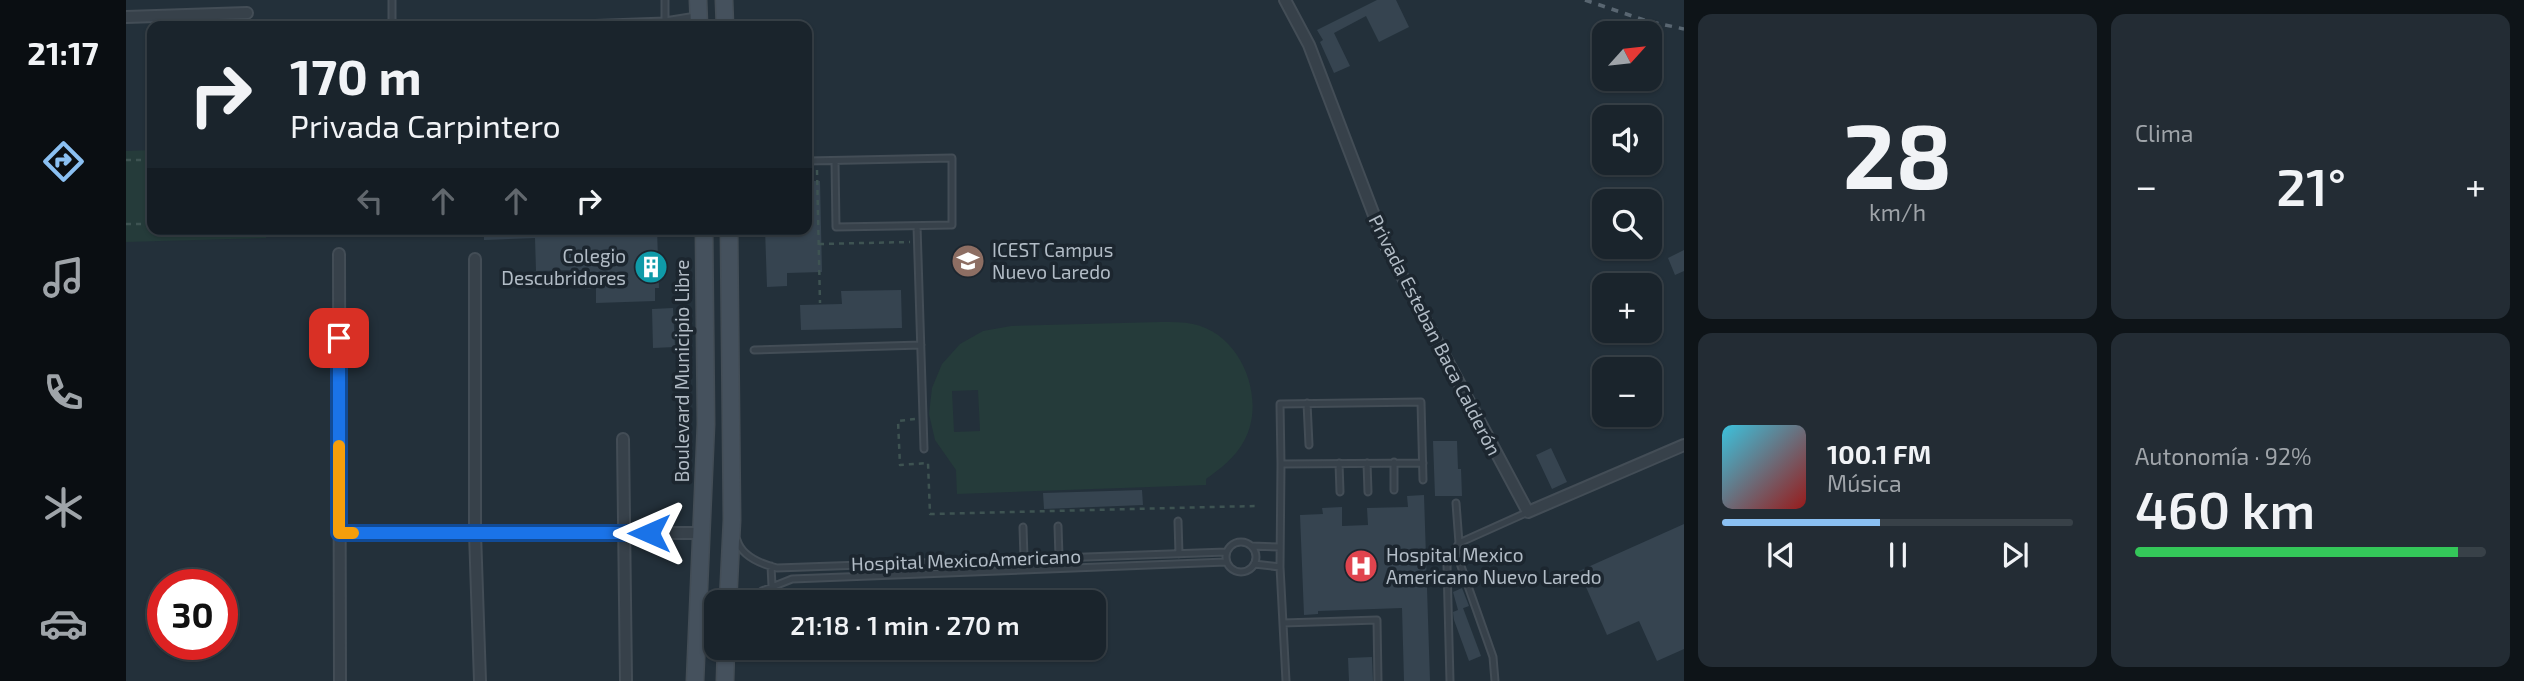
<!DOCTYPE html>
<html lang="es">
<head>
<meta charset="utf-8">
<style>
  :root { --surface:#1a242c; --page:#232c34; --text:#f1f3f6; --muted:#9fa4a9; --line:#384148; --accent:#8bc0f2 }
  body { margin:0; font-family:"Exo 2",sans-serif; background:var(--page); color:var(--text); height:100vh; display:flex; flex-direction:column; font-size:26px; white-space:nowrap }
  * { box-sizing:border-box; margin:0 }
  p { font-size:23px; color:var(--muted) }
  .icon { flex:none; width:38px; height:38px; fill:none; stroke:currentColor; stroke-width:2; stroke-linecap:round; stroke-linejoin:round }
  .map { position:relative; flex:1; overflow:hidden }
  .drawer { display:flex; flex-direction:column; gap:14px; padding:14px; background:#0e1418; width:840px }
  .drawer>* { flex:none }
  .guide { position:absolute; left:21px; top:21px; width:665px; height:214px; border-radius:14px; box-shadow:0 2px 5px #0004,0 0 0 2px var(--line); background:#1a242c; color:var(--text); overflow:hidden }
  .needle { width:46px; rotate:63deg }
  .tools { position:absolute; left:1466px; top:21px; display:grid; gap:14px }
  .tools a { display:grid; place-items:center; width:70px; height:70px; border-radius:14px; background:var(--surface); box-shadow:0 2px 5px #0004,0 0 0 2px var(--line); font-size:35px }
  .speed { position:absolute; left:21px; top:569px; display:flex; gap:14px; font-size:35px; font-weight:700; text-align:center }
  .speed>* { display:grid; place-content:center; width:91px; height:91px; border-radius:50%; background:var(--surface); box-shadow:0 2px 5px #0004,0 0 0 2px var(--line); line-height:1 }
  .speed .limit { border:10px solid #d22; background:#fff; color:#111 }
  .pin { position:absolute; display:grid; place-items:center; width:60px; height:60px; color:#fff; margin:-30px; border-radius:14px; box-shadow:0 4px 10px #0006 }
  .me { position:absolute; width:77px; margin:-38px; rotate:270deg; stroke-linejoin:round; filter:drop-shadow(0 0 5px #0008) }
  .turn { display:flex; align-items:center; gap:24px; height:147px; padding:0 28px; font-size:32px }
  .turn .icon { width:91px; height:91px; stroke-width:2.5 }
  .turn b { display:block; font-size:49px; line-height:60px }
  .lanes { display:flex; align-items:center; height:66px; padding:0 28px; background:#0003; justify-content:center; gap:35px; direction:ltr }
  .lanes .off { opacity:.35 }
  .big { font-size:52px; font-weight:600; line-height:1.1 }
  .drawer .card { flex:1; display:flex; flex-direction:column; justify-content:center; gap:10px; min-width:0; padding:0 24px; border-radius:14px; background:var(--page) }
  .drawer .dial { align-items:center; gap:0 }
  .dial b { font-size:91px; line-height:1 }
  .song { display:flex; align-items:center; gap:21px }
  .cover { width:84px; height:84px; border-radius:10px; background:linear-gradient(135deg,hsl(190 70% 55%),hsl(0 70% 35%)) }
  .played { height:7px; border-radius:4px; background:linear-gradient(90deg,var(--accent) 45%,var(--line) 45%) }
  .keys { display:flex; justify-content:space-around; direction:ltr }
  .heat { display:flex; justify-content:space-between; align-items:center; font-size:38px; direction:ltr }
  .charge { height:10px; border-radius:5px; background:linear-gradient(90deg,#34c759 92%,var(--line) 0) }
  .drawer .tiles { flex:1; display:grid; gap:14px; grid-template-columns:repeat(2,1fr) }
  .trip { position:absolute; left:578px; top:590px; width:402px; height:70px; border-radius:14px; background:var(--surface); box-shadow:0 2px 5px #0004,0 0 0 2px var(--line); font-weight:600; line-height:70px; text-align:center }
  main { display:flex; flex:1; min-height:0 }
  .tabs { display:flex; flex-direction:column; width:126px; justify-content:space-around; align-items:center; background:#0a0e12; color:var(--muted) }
  .tabs .icon { width:49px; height:49px }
  .tabs .selected { color:var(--accent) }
  .tabs b { font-size:32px; color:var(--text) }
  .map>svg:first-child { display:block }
  .green { fill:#253b3a; fill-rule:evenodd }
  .building { fill:#364450 }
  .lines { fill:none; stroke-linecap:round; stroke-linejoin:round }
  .lane-casing { stroke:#434d56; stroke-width:9 }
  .street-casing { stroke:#434d56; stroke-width:14 }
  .secondary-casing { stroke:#434d56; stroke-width:19 }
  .path { stroke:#3e5352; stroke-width:2.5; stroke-dasharray:5 5; stroke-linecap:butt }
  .lane { stroke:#37414a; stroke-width:5 }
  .street { stroke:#37414a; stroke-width:10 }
  .secondary { stroke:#45515d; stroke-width:16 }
  .rail { stroke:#596671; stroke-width:3.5; stroke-dasharray:7 7; stroke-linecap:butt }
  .route-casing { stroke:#114b97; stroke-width:18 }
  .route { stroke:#1a73e8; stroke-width:12 }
  .slow { stroke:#f59e0b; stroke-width:12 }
  .labels { text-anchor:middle; stroke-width:7; stroke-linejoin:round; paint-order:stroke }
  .poi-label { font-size:19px; fill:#b2bcc6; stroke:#1c262f; text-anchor:start }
  .street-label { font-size:19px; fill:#b2bcc6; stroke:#1c262f }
</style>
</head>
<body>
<main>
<nav class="tabs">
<b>21:17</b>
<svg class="icon selected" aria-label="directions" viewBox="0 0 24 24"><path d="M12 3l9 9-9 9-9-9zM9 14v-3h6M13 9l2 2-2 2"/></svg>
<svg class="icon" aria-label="music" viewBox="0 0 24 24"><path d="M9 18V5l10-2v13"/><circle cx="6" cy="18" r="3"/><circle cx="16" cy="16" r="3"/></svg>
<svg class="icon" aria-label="phone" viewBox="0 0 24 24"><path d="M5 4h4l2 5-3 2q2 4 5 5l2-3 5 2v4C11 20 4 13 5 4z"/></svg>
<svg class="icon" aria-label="climate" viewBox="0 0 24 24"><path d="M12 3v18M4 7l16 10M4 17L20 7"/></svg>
<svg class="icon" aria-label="car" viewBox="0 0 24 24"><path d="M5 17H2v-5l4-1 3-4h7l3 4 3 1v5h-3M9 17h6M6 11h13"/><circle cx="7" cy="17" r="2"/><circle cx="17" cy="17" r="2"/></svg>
</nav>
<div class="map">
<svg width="1558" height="681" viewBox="0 0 1558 681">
  <rect width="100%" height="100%" fill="#23303a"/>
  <path class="green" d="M 26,150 L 26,229 L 140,229 L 140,238 L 0,242 L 0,151 Z
    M 1035,322 C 1046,322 1057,322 1067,324 C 1116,334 1141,400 1118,441 C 1109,458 1095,468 1080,479 L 1080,485 L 831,494 L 830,470 L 809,440 L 803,414 L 806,388 L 816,364 L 834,344 L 857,331 L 885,326 ZM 852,390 L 854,431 L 828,432 L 826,391 Z"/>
  <path class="building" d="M 1251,0 L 1270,0 L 1283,27 L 1253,42 L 1240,16 L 1208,33 L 1224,66 L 1208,73 L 1194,42 L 1197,40 L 1191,30 Z
    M 681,181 L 694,181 L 696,272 L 661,273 L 661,286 L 641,287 L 639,229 L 681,229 Z
    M 358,229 L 531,229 L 533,288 L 529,288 L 529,301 L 470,303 L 470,288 L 459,289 L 458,270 L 410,271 L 409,238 L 358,240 Z
    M 1558,250 L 1558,271 L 1549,275 L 1542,258 Z
    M 775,290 L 776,328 L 675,330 L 674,305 L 716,304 L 715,291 Z
    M 547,308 L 549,347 L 527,348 L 526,309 Z
    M 1307,441 L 1331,441 L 1332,469 L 1335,469 L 1336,496 L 1309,496 Z
    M 1425,448 L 1441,482 L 1426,489 L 1410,455 Z
    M 1016,490 L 1017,505 L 918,509 L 917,493 Z
    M 1298,495 L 1304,681 L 1278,681 L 1276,608 L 1192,611 L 1192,614 L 1178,615 L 1174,515 L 1197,514 L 1196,508 L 1216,507 L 1216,526 L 1242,525 L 1241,508 L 1282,507 L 1281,496 Z
    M 1558,524 L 1558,649 L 1531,661 L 1513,621 L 1481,635 L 1453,571 Z
    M 1336,588 L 1343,606 L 1332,610 L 1327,592 Z
    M 1337,608 L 1355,656 L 1343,661 L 1328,620 L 1327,612 Z
    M 1246,657 L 1247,681 L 1223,681 L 1222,658 Z"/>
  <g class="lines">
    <defs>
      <path id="lane" d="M 266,0 L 266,20 L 270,26
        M 539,0 L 539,21
        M 64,15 L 65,26
        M 399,26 L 539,21 L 570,16
        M 681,161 L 826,158 L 826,225 L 710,227 L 709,161
        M 791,226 L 798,449
        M 628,350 L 795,345
        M 1181,403 L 1183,445
        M 1268,462 L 1268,490
        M 1213,463 L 1214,492
        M 1241,463 L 1242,492
        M 1155,464 L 1154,404 L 1295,402 L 1297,480
        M 1330,503 L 1333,543
        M 1052,521 L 1053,554
        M 932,526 L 933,557
        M 897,527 L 898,558
        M 611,540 C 616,557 635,564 651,568 L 1100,552
        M1100 557a15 15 0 1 1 30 0a15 15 0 1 1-30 0Z
        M 1126,546 L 1154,547
        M 1329,549 L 1367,657 L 1369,681
        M 1128,564 L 1154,567
        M 645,566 L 646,586
        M 625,602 L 636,591 L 666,579 L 1100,562
        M 1157,623 L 1251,620 L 1252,681
        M 1160,681 L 1154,567 L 1155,464 L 1297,463
        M 1324,681 L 1321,565 L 1333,543 L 1402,512"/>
      <path id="street" d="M 1159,0 L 1183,45 L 1259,244 L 1402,512 L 1558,445
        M 0,17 L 121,13
        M 213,254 L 214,681
        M 349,259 L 349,533 L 354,681
        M 497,439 L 500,681
        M 213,533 L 574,533"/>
      <path id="secondary" d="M 572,0 L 573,26
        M 598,0 L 599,26
        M 602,602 L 606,520 L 603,229
        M 569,681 L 580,424 L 578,229
        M 599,681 L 600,648"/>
    </defs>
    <use href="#lane" class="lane-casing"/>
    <use href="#street" class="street-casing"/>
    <use href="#secondary" class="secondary-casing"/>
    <path class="path" d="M 0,160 L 26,160
      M 691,170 L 694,303
      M 0,224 L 26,224
      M 693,244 L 784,242
      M 789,419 L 772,421 L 774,465 L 802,463 L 804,514 L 1129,506"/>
    <use href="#lane" class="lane"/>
    <use href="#street" class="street"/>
    <use href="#secondary" class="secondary"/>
    <path class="rail" d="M 1459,0 L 1521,21 L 1558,29"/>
  </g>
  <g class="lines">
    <defs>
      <path id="route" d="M 213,338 L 213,533 L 523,533"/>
    </defs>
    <use href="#route" class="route-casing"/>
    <use href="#route" class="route"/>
    <path class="slow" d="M 213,446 L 213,533 L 227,533"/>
  </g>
  <defs>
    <symbol id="university-disc" viewBox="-11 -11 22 22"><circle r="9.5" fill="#8d6e63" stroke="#1c262f"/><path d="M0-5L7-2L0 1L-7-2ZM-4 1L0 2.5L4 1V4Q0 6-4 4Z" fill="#fff"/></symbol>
    <symbol id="building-disc" viewBox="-11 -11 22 22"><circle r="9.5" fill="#0f9aa8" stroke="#1c262f"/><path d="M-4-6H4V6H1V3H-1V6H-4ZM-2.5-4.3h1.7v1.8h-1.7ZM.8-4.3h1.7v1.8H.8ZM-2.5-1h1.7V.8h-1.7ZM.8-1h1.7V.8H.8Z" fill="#fff"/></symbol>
    <symbol id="hospital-disc" viewBox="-11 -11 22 22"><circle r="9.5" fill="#e0444e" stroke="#1c262f"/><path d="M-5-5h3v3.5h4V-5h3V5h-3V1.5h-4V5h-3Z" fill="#fff"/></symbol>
  </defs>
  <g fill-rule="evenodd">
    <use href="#university-disc" x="823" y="242" width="38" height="38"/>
    <use href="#building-disc" x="506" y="248" width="38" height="38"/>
    <use href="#hospital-disc" x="1216" y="547" width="38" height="38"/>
  </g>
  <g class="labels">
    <g class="poi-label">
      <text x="866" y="257">ICEST Campus<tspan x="866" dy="22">Nuevo Laredo</tspan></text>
      <text x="500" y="263" text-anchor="end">Colegio<tspan x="500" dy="22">Descubridores</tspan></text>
      <text x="1260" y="562">Hospital Mexico<tspan x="1260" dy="22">Americano Nuevo Laredo</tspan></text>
    </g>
    <g class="street-label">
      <text transform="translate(1309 335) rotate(63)" y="7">Privada Esteban Baca Calderón</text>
      <text transform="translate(556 371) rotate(-90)" y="7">Boulevard Municipio Libre</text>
      <text transform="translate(840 560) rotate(-2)" y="7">Hospital MexicoAmericano</text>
    </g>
  </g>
</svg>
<div class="tools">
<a><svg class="needle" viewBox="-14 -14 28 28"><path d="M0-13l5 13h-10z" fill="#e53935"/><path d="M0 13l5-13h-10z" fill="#9fa4a9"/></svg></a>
<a><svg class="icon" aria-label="sound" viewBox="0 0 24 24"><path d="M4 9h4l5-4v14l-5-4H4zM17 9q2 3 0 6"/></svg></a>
<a><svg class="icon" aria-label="search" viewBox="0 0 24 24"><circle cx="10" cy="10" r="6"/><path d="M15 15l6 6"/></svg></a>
<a>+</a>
<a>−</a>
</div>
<div class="speed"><div class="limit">30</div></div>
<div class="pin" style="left:213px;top:338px;background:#d93025"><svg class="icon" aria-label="arrive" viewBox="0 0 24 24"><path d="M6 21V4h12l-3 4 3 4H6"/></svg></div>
<svg class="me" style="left:523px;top:533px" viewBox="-20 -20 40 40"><path d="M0-17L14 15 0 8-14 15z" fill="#1a73e8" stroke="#fff" stroke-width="4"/></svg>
<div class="trip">21:18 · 1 min · 270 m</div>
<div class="guide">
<div class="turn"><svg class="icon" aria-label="right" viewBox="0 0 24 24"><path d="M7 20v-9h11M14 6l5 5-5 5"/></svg><div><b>170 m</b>Privada Carpintero</div></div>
<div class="lanes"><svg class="icon off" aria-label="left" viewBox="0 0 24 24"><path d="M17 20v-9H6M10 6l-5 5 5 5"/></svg><svg class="icon off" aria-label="ahead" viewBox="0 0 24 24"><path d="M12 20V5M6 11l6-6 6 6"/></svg><svg class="icon off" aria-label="ahead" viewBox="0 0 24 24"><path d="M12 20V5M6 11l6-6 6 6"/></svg><svg class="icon" aria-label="right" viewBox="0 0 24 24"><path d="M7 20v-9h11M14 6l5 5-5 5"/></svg></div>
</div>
</div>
<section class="drawer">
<div class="tiles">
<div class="card dial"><b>28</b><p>km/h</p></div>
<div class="card"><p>Clima</p>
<div class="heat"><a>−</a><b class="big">21°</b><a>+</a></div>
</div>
<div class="card">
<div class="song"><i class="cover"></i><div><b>100.1 FM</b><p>Música</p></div></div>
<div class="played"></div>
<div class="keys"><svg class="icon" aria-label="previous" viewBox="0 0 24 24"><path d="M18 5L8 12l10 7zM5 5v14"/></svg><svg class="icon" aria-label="pause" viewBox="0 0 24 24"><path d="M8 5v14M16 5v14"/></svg><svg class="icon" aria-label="next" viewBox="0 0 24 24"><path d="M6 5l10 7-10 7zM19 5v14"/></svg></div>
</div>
<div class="card"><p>Autonomía · 92%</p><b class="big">460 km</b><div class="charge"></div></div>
</div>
</section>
</main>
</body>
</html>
